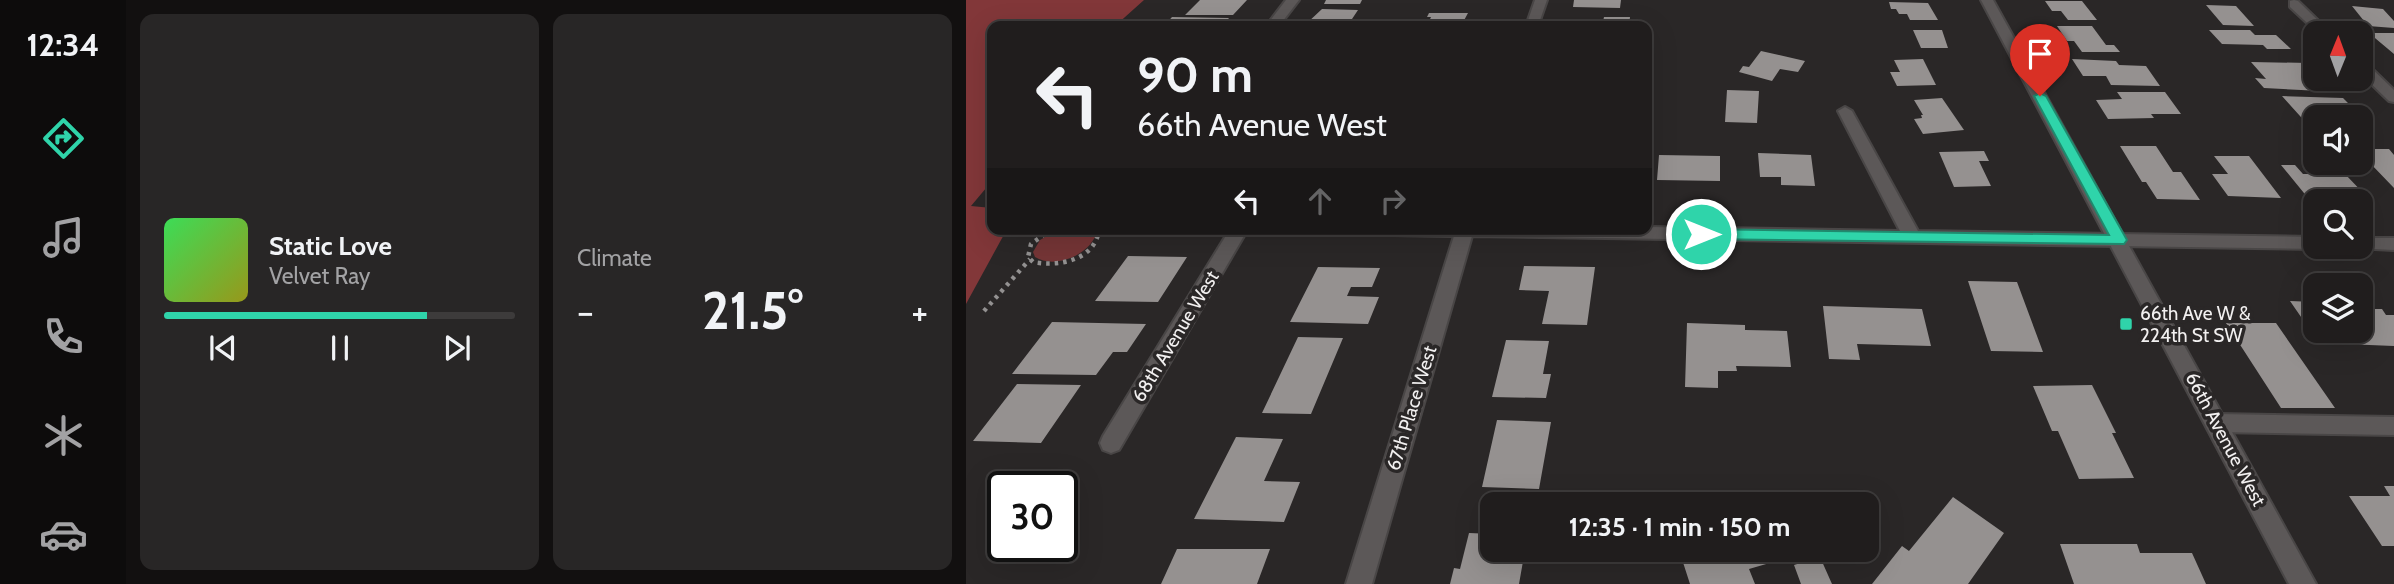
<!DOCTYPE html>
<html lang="en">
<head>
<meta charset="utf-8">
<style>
  :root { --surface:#201d1d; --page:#282626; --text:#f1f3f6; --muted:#a2a2a4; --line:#3d3b3b; --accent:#2fd4aa }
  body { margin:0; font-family:Cabin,sans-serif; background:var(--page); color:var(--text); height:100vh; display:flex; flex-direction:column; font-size:26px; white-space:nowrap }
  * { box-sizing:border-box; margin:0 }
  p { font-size:23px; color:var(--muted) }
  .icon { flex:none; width:38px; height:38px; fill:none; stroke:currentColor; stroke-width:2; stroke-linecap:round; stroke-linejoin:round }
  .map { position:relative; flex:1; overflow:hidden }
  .side { display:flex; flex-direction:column; gap:14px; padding:14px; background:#121010; width:840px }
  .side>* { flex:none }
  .hud { position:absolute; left:21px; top:21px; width:665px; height:214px; border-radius:14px; box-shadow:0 7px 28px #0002,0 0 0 2px var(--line); background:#201d1d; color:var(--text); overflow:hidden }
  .needle { width:46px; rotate:1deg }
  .controls { position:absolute; left:1337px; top:21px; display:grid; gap:14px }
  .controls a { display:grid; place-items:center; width:70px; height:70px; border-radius:14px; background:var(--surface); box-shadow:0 7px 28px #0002,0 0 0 2px var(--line); font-size:35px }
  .speed { position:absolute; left:21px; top:471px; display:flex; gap:14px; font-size:35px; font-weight:700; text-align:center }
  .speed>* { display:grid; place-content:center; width:91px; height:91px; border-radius:50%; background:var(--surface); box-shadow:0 7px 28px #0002,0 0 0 2px var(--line); line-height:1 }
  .speed .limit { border:4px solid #111; border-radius:10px; background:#fff; color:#111 }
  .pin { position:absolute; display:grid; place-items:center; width:60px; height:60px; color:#fff; margin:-72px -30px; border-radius:50% 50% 50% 0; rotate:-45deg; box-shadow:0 0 7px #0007 }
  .pin .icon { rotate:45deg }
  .me { position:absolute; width:77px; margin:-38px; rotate:90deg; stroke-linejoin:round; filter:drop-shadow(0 0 5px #0008) }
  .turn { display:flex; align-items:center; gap:24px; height:147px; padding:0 35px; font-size:32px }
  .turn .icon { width:91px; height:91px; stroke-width:2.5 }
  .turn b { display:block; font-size:49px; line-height:60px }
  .lanes { display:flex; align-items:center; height:66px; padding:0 35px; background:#0003; justify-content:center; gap:35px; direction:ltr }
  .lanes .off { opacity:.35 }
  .big { font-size:52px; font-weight:700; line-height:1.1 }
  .side .card { flex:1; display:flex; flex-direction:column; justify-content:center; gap:10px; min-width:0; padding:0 24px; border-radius:14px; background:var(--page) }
  .song { display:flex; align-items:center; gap:21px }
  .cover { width:84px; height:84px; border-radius:10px; background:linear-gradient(135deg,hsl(130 70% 55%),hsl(60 70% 35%)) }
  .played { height:7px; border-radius:4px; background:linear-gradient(90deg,var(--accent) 75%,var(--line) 75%) }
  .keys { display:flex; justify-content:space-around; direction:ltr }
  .heat { display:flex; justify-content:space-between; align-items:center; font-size:38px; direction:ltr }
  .side .tiles { flex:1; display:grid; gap:14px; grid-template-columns:repeat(2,1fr) }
  .trip { position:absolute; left:514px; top:492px; width:399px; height:70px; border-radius:14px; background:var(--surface); box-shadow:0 7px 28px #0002,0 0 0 2px var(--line); font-weight:700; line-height:70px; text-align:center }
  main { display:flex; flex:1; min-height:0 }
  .tab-bar { display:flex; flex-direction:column; width:126px; justify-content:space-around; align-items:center; background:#0d0c0c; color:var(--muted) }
  .tab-bar .icon { width:49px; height:49px }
  .tab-bar .current { color:var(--accent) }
  .tab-bar b { font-size:32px; color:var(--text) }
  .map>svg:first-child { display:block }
  .green { fill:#753536 }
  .forest { fill:#823739 }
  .building { fill:#959190 }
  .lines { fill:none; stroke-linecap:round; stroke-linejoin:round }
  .minor-casing { stroke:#494646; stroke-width:4 }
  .tertiary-casing { stroke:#494646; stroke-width:4 }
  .path { stroke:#939191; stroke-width:4.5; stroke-dasharray:3.5 5; stroke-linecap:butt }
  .minor { fill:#5c5858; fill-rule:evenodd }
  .tertiary { fill:#5c5858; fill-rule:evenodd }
  .route { fill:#2fd4aa; stroke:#1f8a6e; stroke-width:2 }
  .poi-dot { fill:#2fd4aa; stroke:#2a2727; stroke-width:2.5 }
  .labels { text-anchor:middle; stroke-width:7; stroke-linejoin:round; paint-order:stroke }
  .poi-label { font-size:19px; fill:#f2f0f0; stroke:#2a2727; text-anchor:start }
  .street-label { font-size:19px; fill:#f2f0f0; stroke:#2a2727 }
</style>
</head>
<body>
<main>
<nav class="tab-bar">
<b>12:34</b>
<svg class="icon current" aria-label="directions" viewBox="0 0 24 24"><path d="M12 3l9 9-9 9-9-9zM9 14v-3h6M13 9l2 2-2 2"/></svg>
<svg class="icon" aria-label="music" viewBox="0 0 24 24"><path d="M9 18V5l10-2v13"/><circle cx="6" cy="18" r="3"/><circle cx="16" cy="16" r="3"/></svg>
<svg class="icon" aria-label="phone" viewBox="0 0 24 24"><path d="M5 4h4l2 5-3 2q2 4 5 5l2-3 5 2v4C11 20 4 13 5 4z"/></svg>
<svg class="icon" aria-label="climate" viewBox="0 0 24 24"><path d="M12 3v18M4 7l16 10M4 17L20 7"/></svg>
<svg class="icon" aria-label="car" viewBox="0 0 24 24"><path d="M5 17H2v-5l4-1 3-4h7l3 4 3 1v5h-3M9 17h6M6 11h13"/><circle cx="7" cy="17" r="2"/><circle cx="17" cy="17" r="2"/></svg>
</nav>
<section class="side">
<div class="tiles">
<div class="card">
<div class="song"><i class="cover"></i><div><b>Static Love</b><p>Velvet Ray</p></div></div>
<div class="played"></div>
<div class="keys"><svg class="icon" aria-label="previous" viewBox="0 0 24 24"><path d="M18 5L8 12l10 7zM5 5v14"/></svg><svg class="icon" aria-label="pause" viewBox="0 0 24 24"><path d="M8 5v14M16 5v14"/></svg><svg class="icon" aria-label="next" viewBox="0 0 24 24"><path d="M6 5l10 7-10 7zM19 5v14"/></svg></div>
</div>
<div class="card"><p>Climate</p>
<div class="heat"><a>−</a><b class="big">21.5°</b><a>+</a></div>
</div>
</div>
</section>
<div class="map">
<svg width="1428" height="584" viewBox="0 0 1428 584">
  <rect width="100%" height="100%" fill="#2a2727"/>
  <path class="green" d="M 93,229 L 126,229 L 129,237 C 120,256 88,269 69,257 L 67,252 L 74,240 Z"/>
  <path class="forest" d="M 0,0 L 178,0 L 149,26 L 26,26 L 26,181 L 5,206 L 26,208 L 26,229 L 41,229 L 0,304 Z"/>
  <path class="building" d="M 234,0 L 281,0 L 267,15 L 219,15 Z
    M 360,0 L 396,0 L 394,4 L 358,4 Z
    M 608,0 L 655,0 L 654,8 L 607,7 Z
    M 1079,1 L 1116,1 L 1131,20 L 1102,20 L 1095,11 L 1086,11 Z
    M 923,2 L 962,3 L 972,20 L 944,20 L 941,14 L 933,14 L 930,9 L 925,9 Z
    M 1240,5 L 1270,6 L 1288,26 L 1257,25 Z
    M 1386,6 L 1417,9 L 1428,21 L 1428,28 L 1402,26 Z
    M 356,9 L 392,10 L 382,25 L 340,24 Z
    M 463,13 L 502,13 L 495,26 L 461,26 L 465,17 L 461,17 Z
    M 206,17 L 263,18 L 256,26 L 198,26 Z
    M 638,17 L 664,17 L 663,26 L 636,26 Z
    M 1091,26 L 1126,26 L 1140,45 L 1148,45 L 1154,52 L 1116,52 L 1108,41 L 1101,41 Z
    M 947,30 L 976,30 L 982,48 L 955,48 Z
    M 1243,30 L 1284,30 L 1289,35 L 1310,35 L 1325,49 L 1301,49 L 1297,45 L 1256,44 Z
    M 1403,33 L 1428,33 L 1428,54 Z
    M 795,51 L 839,61 L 832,72 L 814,69 L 806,81 L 773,72 L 777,66 L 783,67 Z
    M 957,59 L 970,85 L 931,86 L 924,72 L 934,72 L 928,60 Z
    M 1106,59 L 1150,61 L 1153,65 L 1180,66 L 1194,86 L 1145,85 L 1140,76 L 1117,76 Z
    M 1285,62 L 1343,63 L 1349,70 L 1349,77 L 1342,77 L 1355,91 L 1298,88 L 1289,78 L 1300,79 Z
    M 761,90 L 793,91 L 791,123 L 759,122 Z
    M 1151,92 L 1199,92 L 1215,114 L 1185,114 L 1188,118 L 1142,119 L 1130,100 L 1156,99 Z
    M 1316,96 L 1377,98 L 1391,112 L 1372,112 L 1378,117 L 1349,117 L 1349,126 L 1343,126 Z
    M 976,98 L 998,130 L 957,134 L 948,119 L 956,118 L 955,115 L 957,115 L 948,100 Z
    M 1154,146 L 1190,146 L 1207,172 L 1215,172 L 1234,200 L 1191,199 L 1180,182 L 1176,182 Z
    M 1395,149 L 1423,149 L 1428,155 L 1428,188 L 1403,162 L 1406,162 Z
    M 1018,151 L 1023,161 L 1013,161 L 1025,186 L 988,187 L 973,152 Z
    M 792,153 L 845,155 L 849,186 L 815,185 L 815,177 L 794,177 Z
    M 693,155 L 754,156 L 754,181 L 691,180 Z
    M 1248,156 L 1283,156 L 1315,198 L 1262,196 L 1246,174 L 1262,174 Z
    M 1315,165 L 1329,165 L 1337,174 L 1379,174 L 1402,198 L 1342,198 Z
    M 162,256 L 221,257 L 192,302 L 129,301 Z
    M 558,266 L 629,267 L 621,325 L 576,324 L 583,291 L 553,290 Z
    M 352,267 L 414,268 L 406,287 L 385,287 L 381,296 L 413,297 L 402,324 L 324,322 Z
    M 1002,281 L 1051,282 L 1077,352 L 1025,351 Z
    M 1324,301 L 1349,302 L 1349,331 L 1395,331 L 1395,309 L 1416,309 L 1420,315 L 1428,315 L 1428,346 L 1353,343 Z
    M 857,306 L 956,309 L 965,346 L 891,344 L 894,360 L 863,359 Z
    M 86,322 L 180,324 L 161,352 L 147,352 L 130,375 L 46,374 Z
    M 721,323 L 779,325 L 779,330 L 821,331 L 825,367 L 770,366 L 771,371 L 752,371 L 752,388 L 719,387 Z
    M 1260,323 L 1310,323 L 1369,408 L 1315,408 Z
    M 332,337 L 377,338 L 345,414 L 296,413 Z
    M 540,340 L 583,341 L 577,374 L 585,374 L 580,398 L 526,397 Z
    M 51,384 L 115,385 L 75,443 L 7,441 Z
    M 1126,385 L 1150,433 L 1146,433 L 1168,478 L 1113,479 L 1092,431 L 1086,431 L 1067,386 Z
    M 531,420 L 585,422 L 573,489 L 516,487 Z
    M 270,437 L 317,439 L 298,481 L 334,482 L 318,522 L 228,519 Z
    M 1418,486 L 1428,486 L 1428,546 L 1416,546 L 1383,496 L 1424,496 Z
    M 987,497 L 1038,533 L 1002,584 L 906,584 L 936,546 L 943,551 Z
    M 503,533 L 527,534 L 527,550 L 559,550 L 553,584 L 484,584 L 488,568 L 494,569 Z
    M 1094,544 L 1171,544 L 1174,553 L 1226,553 L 1240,584 L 1108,584 Z
    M 211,549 L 304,549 L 291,584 L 195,584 Z
    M 713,550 L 849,550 L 783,569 L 789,584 L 724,584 Z
    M 854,557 L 866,584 L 835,584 L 828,565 Z"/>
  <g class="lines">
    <defs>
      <path id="minor" d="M 320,0 L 333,0 L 313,26 L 300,26 Z
        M 569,0 L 581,0 L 572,26 L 560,26 Z
        M 1328,0 L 1332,1 L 1365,33 L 1352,33 L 1324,7 L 1324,1 Z
        M 1395,62 L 1400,63 L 1428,90 L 1428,102 L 1423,101 L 1395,74 Z
        M 879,107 L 886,111 L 952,231 L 1349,237 L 1349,247 L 1356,247 L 1349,249 L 506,236 L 406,584 L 380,584 L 488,236 L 428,235 L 419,229 L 681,229 L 681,227 L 934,231 L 872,111 Z
        M 264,229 L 282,229 L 153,450 L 145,453 L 137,450 L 134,443 L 137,436 Z
        M 1395,238 L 1428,238 L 1428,250 L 1389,248 L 1395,247 Z
        M 1251,414 L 1428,417 L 1428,435 L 1251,432 L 1243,430 L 1240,423 L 1243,416 Z"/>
      <path id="tertiary" d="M 1015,0 L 1027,0 L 1350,584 L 1323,584 Z"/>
    </defs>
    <use href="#minor" class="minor-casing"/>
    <use href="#tertiary" class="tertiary-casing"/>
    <path class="path" d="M 86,229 L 65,244 L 62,257 L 67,262 C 93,267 130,260 133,229
      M 18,311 L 64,259"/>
    <use href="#minor" class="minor"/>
    <use href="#tertiary" class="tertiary"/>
  </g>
  <path class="route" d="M 1074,93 L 1080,96 L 1161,240 L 1158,244 L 735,239 L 728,234 L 735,229 L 1143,235 L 1068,96 Z"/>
  <rect class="poi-dot" x="1153" y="317" width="14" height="14" rx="3.5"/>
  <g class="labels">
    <g class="poi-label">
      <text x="1174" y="320">66th Ave W &amp;<tspan x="1174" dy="22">224th St SW</tspan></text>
    </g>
    <g class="street-label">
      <text transform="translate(209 336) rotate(-59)" y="7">68th Avenue West</text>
      <text transform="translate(445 408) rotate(-73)" y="7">67th Place West</text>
      <text transform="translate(1260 439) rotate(62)" y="7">66th Avenue West</text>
    </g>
  </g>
</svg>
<div class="controls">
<a><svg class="needle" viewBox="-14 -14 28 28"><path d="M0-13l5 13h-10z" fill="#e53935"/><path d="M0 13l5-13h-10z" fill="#a2a2a4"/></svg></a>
<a><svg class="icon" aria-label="sound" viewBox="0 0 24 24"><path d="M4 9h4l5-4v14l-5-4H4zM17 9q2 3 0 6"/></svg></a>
<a><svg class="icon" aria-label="search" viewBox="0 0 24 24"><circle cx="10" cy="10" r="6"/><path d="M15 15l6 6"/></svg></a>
<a><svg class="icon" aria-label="layers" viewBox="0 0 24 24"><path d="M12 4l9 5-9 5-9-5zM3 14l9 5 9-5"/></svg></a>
</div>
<div class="speed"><div class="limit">30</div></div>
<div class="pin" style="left:1074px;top:96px;background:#d93025"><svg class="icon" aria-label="arrive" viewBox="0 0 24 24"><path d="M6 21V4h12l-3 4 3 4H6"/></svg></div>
<svg class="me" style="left:735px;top:234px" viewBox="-20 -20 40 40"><circle r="17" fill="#2fd4aa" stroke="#fff" stroke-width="3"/><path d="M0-11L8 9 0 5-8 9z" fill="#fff"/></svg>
<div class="trip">12:35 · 1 min · 150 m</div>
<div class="hud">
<div class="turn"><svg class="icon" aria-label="left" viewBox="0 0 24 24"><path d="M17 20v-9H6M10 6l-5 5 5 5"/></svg><div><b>90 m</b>66th Avenue West</div></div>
<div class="lanes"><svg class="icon" aria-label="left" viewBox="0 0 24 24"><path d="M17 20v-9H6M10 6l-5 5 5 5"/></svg><svg class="icon off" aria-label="ahead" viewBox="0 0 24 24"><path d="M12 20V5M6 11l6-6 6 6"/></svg><svg class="icon off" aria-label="right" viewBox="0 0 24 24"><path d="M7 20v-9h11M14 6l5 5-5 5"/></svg></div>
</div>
</div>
</main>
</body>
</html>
